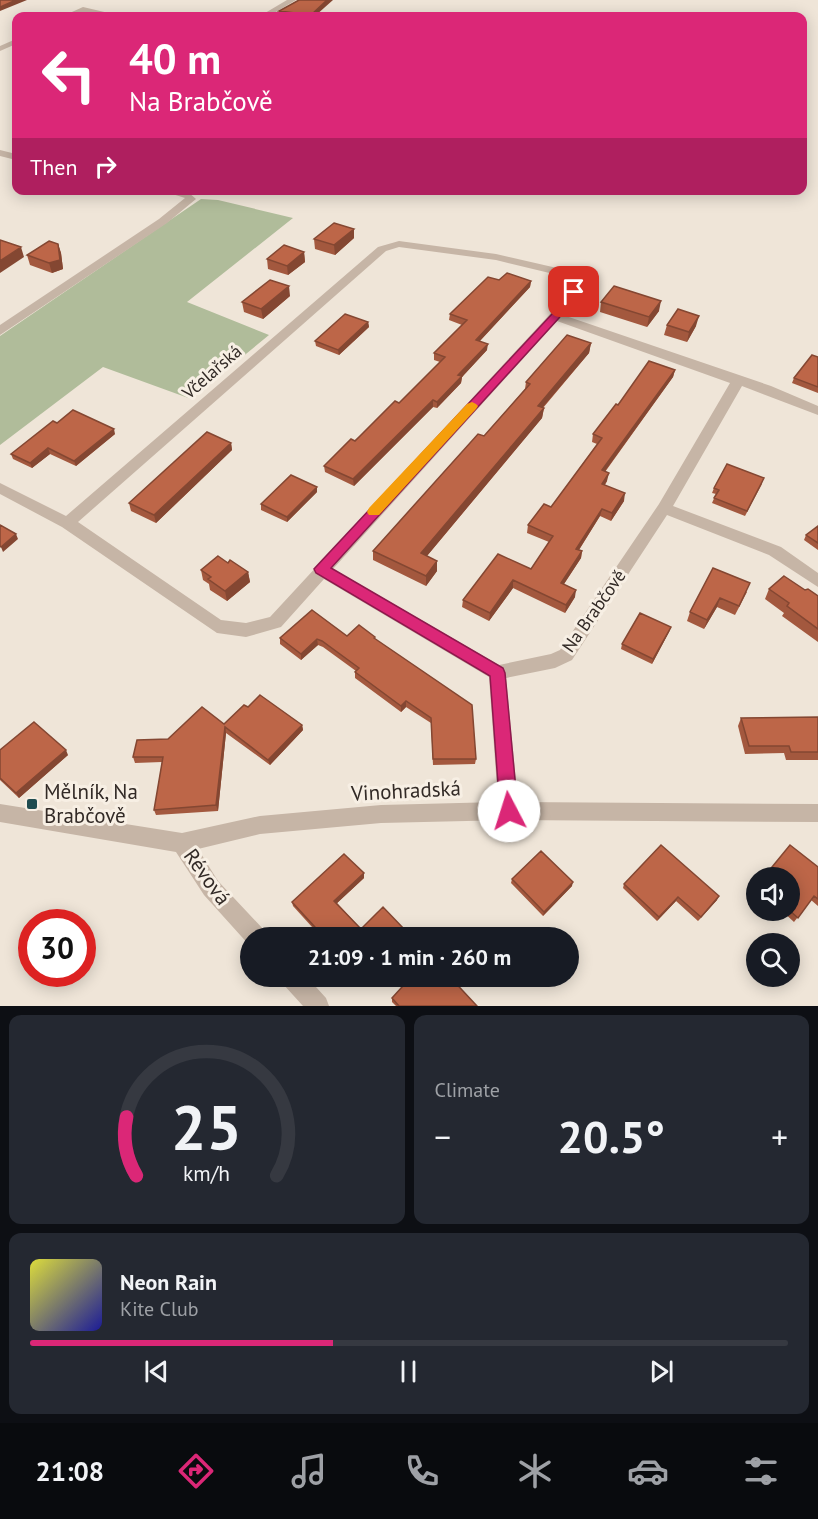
<!DOCTYPE html>
<html lang="en">
<head>
<meta charset="utf-8">
<style>
  :root { --surface:#171b24; --page:#242831; --text:#f1f3f6; --muted:#9ea1a6; --line:#363941; --accent:#db2777 }
  body { margin:0; font-family:"PT Sans",sans-serif; background:var(--page); color:var(--text); height:100vh; display:flex; flex-direction:column; font-size:22px; white-space:nowrap }
  * { box-sizing:border-box; margin:0 }
  p { font-size:20px; color:var(--muted) }
  .icon { flex:none; width:33px; height:33px; fill:none; stroke:currentColor; stroke-width:2; stroke-linecap:round; stroke-linejoin:round }
  .map { position:relative; height:1006px; overflow:hidden }
  .panel { display:flex; flex-direction:column; gap:9px; padding:9px; background:#0d0f14; flex:1 }
  .panel>* { flex:none }
  .guide { position:absolute; left:12px; top:12px; width:795px; height:183px; border-radius:12px; box-shadow:0 3px 15px #0003; background:#db2777; color:#fff; overflow:hidden }
  .buttons { position:absolute; left:746px; top:867px; display:grid; gap:12px }
  .buttons a { display:grid; place-items:center; width:54px; height:54px; border-radius:50%; background:var(--surface); box-shadow:0 3px 15px #0003; font-size:30px }
  .speed { position:absolute; left:18px; top:909px; display:flex; gap:12px; font-size:30px; font-weight:700; text-align:center }
  .speed>* { display:grid; place-content:center; width:78px; height:78px; border-radius:50%; background:var(--surface); box-shadow:0 3px 15px #0003; line-height:1 }
  .speed .limit { border:9px solid #d22; background:#fff; color:#111 }
  .pin { position:absolute; display:grid; place-items:center; width:51px; height:51px; color:#fff; margin:-26px; border-radius:12px; box-shadow:0 3px 9px #0006 }
  .me { position:absolute; width:66px; margin:-33px; rotate:355deg; stroke-linejoin:round; filter:drop-shadow(0 0 4px #0008) }
  .turn { display:flex; align-items:center; gap:21px; height:126px; padding:0 18px; font-size:27px }
  .turn .icon { width:78px; height:78px; stroke-width:2.5 }
  .turn b { display:block; font-size:42px; line-height:51px }
  .then { display:flex; align-items:center; height:57px; padding:0 18px; background:#0003; gap:12px; font-size:22px }
  .big { font-size:45px; font-weight:700; line-height:1.1 }
  .panel .card { flex:1; display:flex; flex-direction:column; justify-content:center; gap:9px; min-width:0; padding:0 21px; border-radius:12px; background:var(--page) }
  .panel .dial { align-items:center; gap:0 }
  .dial svg { height:156px; overflow:visible; fill:none; stroke:var(--line); stroke-width:7; stroke-linecap:round; text-anchor:middle }
  .dial text { fill:var(--text); stroke:none }
  .song { display:flex; align-items:center; gap:18px }
  .cover { width:72px; height:72px; border-radius:9px; background:linear-gradient(135deg,hsl(60 70% 55%),hsl(240 70% 35%)) }
  .played { height:6px; border-radius:3px; background:linear-gradient(90deg,var(--accent) 40%,var(--line) 40%) }
  .keys { display:flex; justify-content:space-around; direction:ltr }
  .heat { display:flex; justify-content:space-between; align-items:center; font-size:33px; direction:ltr }
  .panel .tiles { flex:1; display:grid; gap:9px; grid-template-columns:1fr 1fr }
  .card:last-child { grid-column:span 2 }
  .trip { position:absolute; left:240px; top:927px; width:339px; height:60px; border-radius:30px; background:var(--surface); box-shadow:0 3px 15px #0003; font-weight:700; line-height:60px; text-align:center }
  .tabs { display:flex; height:96px; justify-content:space-around; align-items:center; background:#090b0e; color:var(--muted) }
  .tabs .icon { width:42px; height:42px }
  .tabs .on { color:var(--accent) }
  .tabs b { font-size:27px; color:var(--text) }
  .map>svg:first-child { display:block }
  .green { fill:#b0bc9a }
  .lines { fill:none; stroke-linecap:round; stroke-linejoin:round }
  .minor { fill:#c6b5a6; fill-rule:evenodd }
  .wall { fill:#a3583e }
  .shaded-wall { fill:#844732 }
  .building { fill:#bd6648; stroke:#844732; stroke-width:1.5 }
  .route { fill:#db2777; stroke:#8e194d; stroke-width:1.5 }
  .slow { fill:#f59e0b }
  .poi-dot { fill:#1f4c50; stroke:#f7efe4; stroke-width:2 }
  .labels { text-anchor:middle; stroke-width:6; stroke-linejoin:round; paint-order:stroke }
  .street-label { font-size:18px; fill:#322a26; stroke:#f7efe4 }
  .near-street-label { font-size:21px; fill:#322a26; stroke:#f7efe4 }
  .near-poi-label { font-size:21px; fill:#322a26; stroke:#f7efe4; text-anchor:start }
</style>
</head>
<body>
<div class="map">
<svg width="818" height="1006" viewBox="0 0 818 1006">
  <rect width="100%" height="100%" fill="#efe5d8"/>
  <path class="green" d="M 201,199 L 218,200 L 293,218 L 187,302 L 269,335 L 191,399 L 103,367 L 0,445 L 0,336 Z"/>
  <g class="lines">
    <path class="minor" d="M 287,0 L 296,0 L 269,16 L 260,16 Z
      M 83,7 L 113,14 L 114,16 C 104,17 93,11 83,12 C 75,13 71,17 63,16 Z
      M 16,39 L 16,44 L 0,51 L 0,46 Z
      M 0,150 L 16,154 L 16,160 L 0,156 Z
      M 160,190 L 188,192 L 196,199 L 167,223 L 0,335 L 0,325 L 159,219 L 185,198 Z
      M 399,241 L 496,254 L 570,271 L 581,282 L 580,292 L 563,315 L 771,386 L 818,406 L 818,415 L 742,386 L 673,506 L 781,547 L 818,573 L 818,587 L 769,555 L 667,515 L 572,660 L 555,668 L 506,678 L 518,802 L 818,804 L 818,822 L 509,820 L 381,823 L 260,834 L 198,849 L 218,881 L 264,930 L 267,938 L 250,938 L 250,946 L 204,895 L 176,852 L 0,822 L 0,804 L 182,833 L 260,816 L 381,805 L 498,802 L 489,677 L 324,579 L 281,627 L 246,637 L 217,633 L 62,527 L 0,494 L 0,483 L 66,516 L 378,247 ZM 399,247 L 496,260 L 562,276 L 569,283 L 568,292 L 551,313 L 270,617 L 246,623 L 221,620 L 78,522 L 386,251 ZM 557,321 L 730,383 L 659,504 L 560,650 L 551,654 L 499,665 L 333,569 Z
      M 280,976 L 306,976 L 326,998 L 329,1006 L 303,1006 L 283,984 Z"/>
  </g>
  <path class="wall" d="M 299,0 L 315,16 L 279,16 L 279,11 Z
    M 354,229 L 354,238 L 335,255 L 315,249 L 314,239 Z
    M 58,244 L 61,253 L 63,269 L 52,273 L 30,265 L 27,255 Z
    M 304,252 L 305,262 L 288,275 L 268,269 L 267,259 Z
    M 499,280 L 531,281 L 530,287 L 480,341 L 487,350 L 462,377 L 461,383 L 437,408 L 433,407 L 354,486 L 325,472 L 324,466 L 399,403 L 440,362 L 434,360 L 434,353 L 462,325 L 449,320 L 450,314 Z
    M 290,296 L 263,319 L 244,312 L 242,302 Z
    M 601,302 L 659,311 L 647,327 L 600,312 Z
    M 368,322 L 369,327 L 339,355 L 316,346 L 315,341 Z
    M 667,325 L 696,326 L 687,342 L 664,335 Z
    M 591,343 L 589,353 L 543,408 L 544,408 L 542,418 L 427,556 L 437,571 L 426,586 L 373,560 L 373,551 L 484,436 L 525,389 L 526,382 Z
    M 818,357 L 818,393 L 792,383 L 794,378 Z
    M 675,370 L 673,377 L 605,472 L 607,481 L 605,485 L 624,501 L 611,521 L 600,516 L 579,550 L 582,551 L 581,558 L 564,584 L 575,597 L 565,613 L 513,588 L 489,621 L 462,607 L 463,600 L 531,569 L 549,542 L 527,533 L 528,525 L 551,507 L 597,444 L 592,442 L 593,434 L 618,405 Z
    M 57,423 L 115,434 L 76,466 L 50,454 L 32,468 L 13,459 L 11,454 Z
    M 231,443 L 232,450 L 156,523 L 131,511 L 129,503 Z
    M 762,484 L 745,516 L 712,503 L 716,494 L 712,493 L 714,488 Z
    M 317,492 L 287,522 L 261,510 L 261,504 Z
    M 818,526 L 818,550 L 804,540 L 806,535 Z
    M 228,563 L 248,572 L 250,582 L 227,601 L 210,590 L 209,584 L 203,580 L 201,570 Z
    M 713,568 L 747,592 L 735,615 L 717,607 L 704,629 L 687,621 L 690,612 Z
    M 769,589 L 805,590 L 818,596 L 818,642 L 782,616 L 784,613 L 765,599 Z
    M 671,627 L 669,632 L 652,664 L 621,649 L 622,644 Z
    M 347,636 L 375,639 L 476,759 L 475,764 L 433,765 L 431,723 L 406,707 L 401,712 L 355,678 L 355,672 L 356,671 L 323,647 L 318,645 L 301,660 L 280,644 L 280,638 Z
    M 248,707 L 302,725 L 303,730 L 270,765 L 226,733 L 218,811 L 156,815 L 154,810 L 162,762 L 135,763 L 133,757 L 168,739 L 224,724 Z
    M 818,717 L 818,760 L 786,760 L 784,753 L 745,754 L 738,726 L 741,718 Z
    M 0,750 L 68,755 L 19,798 L 0,780 Z
    M 818,867 L 818,906 L 811,900 L 794,922 L 781,910 L 789,910 Z
    M 364,873 L 364,878 L 337,903 L 361,929 L 405,930 L 405,934 L 401,938 L 322,938 L 293,906 L 292,902 Z
    M 512,879 L 572,886 L 543,916 L 511,883 Z
    M 624,884 L 717,900 L 698,921 L 676,901 L 657,921 L 623,888 Z
    M 392,998 L 477,1006 L 396,1006 L 392,1002 Z"/>
  <path class="shaded-wall" d="M 16,0 L 27,0 L 0,11 L 0,7 Z
    M 327,0 L 333,0 L 315,16 L 311,16 L 311,15 Z
    M 354,229 L 354,238 L 335,255 L 334,245 Z
    M 58,244 L 61,253 L 63,269 L 52,273 L 49,263 Z
    M 21,247 L 24,257 L 0,273 L 0,261 Z
    M 304,252 L 305,262 L 288,275 L 287,266 Z
    M 531,281 L 530,287 L 475,346 L 476,340 Z
    M 289,286 L 290,296 L 263,319 L 261,309 Z
    M 661,301 L 659,311 L 647,327 L 649,317 Z
    M 699,316 L 696,326 L 687,342 L 689,332 Z
    M 368,322 L 369,327 L 339,355 L 338,350 Z
    M 591,343 L 589,353 L 536,415 L 538,406 Z
    M 488,344 L 487,350 L 462,377 L 461,383 L 437,408 L 437,402 L 458,375 Z
    M 675,370 L 673,377 L 600,478 L 602,470 Z
    M 433,400 L 433,407 L 354,486 L 353,479 Z
    M 544,408 L 542,418 L 421,563 L 421,553 Z
    M 114,429 L 115,434 L 76,466 L 74,461 Z
    M 231,443 L 232,450 L 156,523 L 154,515 Z
    M 48,448 L 50,454 L 32,468 L 30,463 Z
    M 609,473 L 607,481 L 600,491 L 602,484 Z
    M 317,487 L 317,492 L 287,522 L 287,517 Z
    M 625,493 L 624,501 L 611,521 L 612,513 Z
    M 602,509 L 600,516 L 575,556 L 576,549 Z
    M 16,534 L 18,539 L 3,552 L 1,547 Z
    M 582,551 L 581,558 L 560,590 L 561,583 Z
    M 437,561 L 437,571 L 426,586 L 426,576 Z
    M 248,572 L 250,582 L 227,601 L 225,591 Z
    M 513,580 L 513,588 L 489,621 L 490,613 Z
    M 576,590 L 575,597 L 565,613 L 566,605 Z
    M 720,598 L 717,607 L 704,629 L 707,620 Z
    M 671,627 L 669,632 L 652,664 L 653,659 Z
    M 317,639 L 318,645 L 301,660 L 301,654 Z
    M 406,701 L 406,707 L 401,712 L 401,706 Z
    M 302,725 L 303,730 L 270,765 L 268,760 Z
    M 225,727 L 226,733 L 218,811 L 216,805 Z
    M 66,750 L 68,755 L 19,798 L 16,793 Z
    M 364,873 L 364,878 L 335,905 L 334,901 Z
    M 573,882 L 572,886 L 543,916 L 544,912 Z
    M 719,896 L 717,900 L 698,921 L 701,917 Z
    M 678,897 L 676,901 L 657,921 L 659,917 Z
    M 405,930 L 405,934 L 401,938 L 397,938 Z"/>
  <path class="building" d="M 0,0 L 16,0 L 0,7 Z
    M 299,0 L 327,0 L 311,15 L 279,11 Z
    M 334,223 L 354,229 L 334,245 L 314,239 Z
    M 0,240 L 21,247 L 0,261 Z
    M 49,241 L 58,244 L 60,260 L 49,263 L 27,255 Z
    M 284,245 L 304,252 L 287,266 L 267,259 Z
    M 507,273 L 531,281 L 476,340 L 488,344 L 458,375 L 462,376 L 437,402 L 433,400 L 353,479 L 324,466 L 351,439 L 355,441 L 395,401 L 399,403 L 445,357 L 434,353 L 467,320 L 450,314 L 488,277 L 499,280 Z
    M 270,280 L 289,286 L 261,309 L 242,302 Z
    M 614,286 L 661,301 L 649,317 L 601,302 Z
    M 678,309 L 699,316 L 689,332 L 667,325 Z
    M 345,314 L 368,322 L 338,350 L 315,341 Z
    M 567,335 L 591,343 L 538,406 L 544,408 L 421,553 L 437,561 L 426,576 L 373,551 L 478,434 L 484,436 L 530,384 L 526,382 Z
    M 812,355 L 818,357 L 818,387 L 794,378 Z
    M 649,361 L 675,370 L 602,470 L 609,473 L 602,484 L 625,493 L 612,513 L 602,509 L 576,549 L 582,551 L 561,583 L 576,590 L 566,605 L 513,580 L 490,613 L 463,600 L 498,554 L 531,569 L 553,536 L 528,525 L 544,504 L 551,507 L 602,438 L 593,434 L 616,404 L 618,405 Z
    M 73,410 L 114,429 L 74,461 L 48,448 L 30,463 L 11,454 L 53,421 L 57,423 Z
    M 207,432 L 231,443 L 154,515 L 129,503 Z
    M 727,464 L 764,478 L 747,511 L 714,498 L 719,490 L 714,488 Z
    M 291,475 L 317,487 L 287,517 L 261,504 Z
    M 0,525 L 16,534 L 1,547 L 0,546 Z
    M 818,526 L 818,543 L 806,535 Z
    M 218,556 L 228,563 L 230,560 L 248,572 L 225,591 L 208,579 L 211,577 L 201,570 Z
    M 713,568 L 750,583 L 739,606 L 720,598 L 707,620 L 690,612 Z
    M 784,576 L 805,590 L 808,589 L 818,596 L 818,629 L 787,606 L 789,603 L 769,589 Z
    M 312,610 L 347,636 L 359,625 L 375,637 L 374,638 L 472,705 L 476,759 L 433,759 L 431,718 L 406,701 L 401,706 L 355,672 L 359,668 L 322,641 L 317,639 L 301,654 L 280,638 Z
    M 640,613 L 671,627 L 653,659 L 622,644 Z
    M 260,695 L 302,725 L 268,760 L 225,727 L 216,805 L 154,810 L 163,757 L 133,757 L 137,740 L 168,739 L 202,707 L 224,724 L 244,705 L 248,707 Z
    M 818,717 L 818,752 L 791,752 L 789,746 L 749,746 L 741,718 Z
    M 34,722 L 66,750 L 16,793 L 0,778 L 0,750 Z
    M 661,845 L 719,896 L 701,917 L 678,897 L 659,917 L 624,884 Z
    M 790,845 L 818,867 L 818,899 L 814,896 L 798,918 L 789,910 L 789,878 L 763,878 Z
    M 541,851 L 573,882 L 544,912 L 512,879 Z
    M 344,854 L 364,873 L 334,901 L 361,929 L 383,907 L 405,930 L 397,938 L 325,938 L 292,902 Z
    M 412,976 L 449,976 L 477,1006 L 399,1006 L 392,998 Z"/>
  <path class="route" d="M 574,289 L 579,292 L 559,318 L 331,568 L 503,668 L 505,673 L 518,811 L 515,817 L 509,819 L 502,817 L 500,811 L 490,676 L 316,573 L 314,569 L 552,314 L 570,290 Z"/>
  <path class="slow" d="M 472,402 L 476,404 L 478,406 L 476,409 L 379,515 L 369,515 L 367,512 L 369,508 L 467,404 Z"/>
  <rect class="poi-dot" x="26" y="798" width="12" height="12" rx="3"/>
  <g class="labels">
    <g class="street-label">
      <text transform="translate(212 372) rotate(-41)" y="6">Včelařská</text>
      <text transform="translate(594 611) rotate(-55)" y="6">Na Brabčově</text>
    </g>
    <g class="near-street-label">
      <text transform="translate(406 791) rotate(-3)" y="7">Vinohradská</text>
      <text transform="translate(207 877) rotate(54)" y="7">Révová</text>
    </g>
    <g class="near-poi-label">
      <text x="44" y="799">Mělník, Na<tspan x="44" dy="24">Brabčově</tspan></text>
    </g>
  </g>
</svg>
<div class="buttons">
<a><svg class="icon" aria-label="sound" viewBox="0 0 24 24"><path d="M4 9h4l5-4v14l-5-4H4zM17 9q2 3 0 6"/></svg></a>
<a><svg class="icon" aria-label="search" viewBox="0 0 24 24"><circle cx="10" cy="10" r="6"/><path d="M15 15l6 6"/></svg></a>
</div>
<div class="speed"><div class="limit">30</div></div>
<div class="pin" style="left:574px;top:292px;background:#d93025"><svg class="icon" aria-label="arrive" viewBox="0 0 24 24"><path d="M6 21V4h12l-3 4 3 4H6"/></svg></div>
<svg class="me" style="left:509px;top:811px" viewBox="-20 -20 40 40"><circle r="19" fill="#fff"/><path d="M0-13L10 11 0 6-10 11z" fill="#db2777"/></svg>
<div class="trip">21:09 · 1 min · 260 m</div>
<div class="guide">
<div class="turn"><svg class="icon" aria-label="left" viewBox="0 0 24 24"><path d="M17 20v-9H6M10 6l-5 5 5 5"/></svg><div><b>40 m</b>Na Brabčově</div></div>
<div class="then">Then<svg class="icon" aria-label="right" viewBox="0 0 24 24"><path d="M7 20v-9h11M14 6l5 5-5 5"/></svg></div>
</div>
</div>
<section class="panel">
<div class="tiles">
<div class="card dial"><svg viewBox="0 0 100 80">
<path d="M14 69A42 42 0 1 1 86 69"/>
<path d="M14 69A42 42 0 0 1 9 39" stroke="#db2777"/>
<text x="50" y="56" font-size="32" font-weight="700">25</text>
<text x="50" y="72" font-size="11">km/h</text>
</svg></div>
<div class="card"><p>Climate</p>
<div class="heat"><a>−</a><b class="big">20.5°</b><a>+</a></div>
</div>
<div class="card">
<div class="song"><i class="cover"></i><div><b>Neon Rain</b><p>Kite Club</p></div></div>
<div class="played"></div>
<div class="keys"><svg class="icon" aria-label="previous" viewBox="0 0 24 24"><path d="M18 5L8 12l10 7zM5 5v14"/></svg><svg class="icon" aria-label="pause" viewBox="0 0 24 24"><path d="M8 5v14M16 5v14"/></svg><svg class="icon" aria-label="next" viewBox="0 0 24 24"><path d="M6 5l10 7-10 7zM19 5v14"/></svg></div>
</div>
</div>
</section>
<nav class="tabs">
<b>21:08</b>
<svg class="icon on" aria-label="directions" viewBox="0 0 24 24"><path d="M12 3l9 9-9 9-9-9zM9 14v-3h6M13 9l2 2-2 2"/></svg>
<svg class="icon" aria-label="music" viewBox="0 0 24 24"><path d="M9 18V5l10-2v13"/><circle cx="6" cy="18" r="3"/><circle cx="16" cy="16" r="3"/></svg>
<svg class="icon" aria-label="phone" viewBox="0 0 24 24"><path d="M5 4h4l2 5-3 2q2 4 5 5l2-3 5 2v4C11 20 4 13 5 4z"/></svg>
<svg class="icon" aria-label="climate" viewBox="0 0 24 24"><path d="M12 3v18M4 7l16 10M4 17L20 7"/></svg>
<svg class="icon" aria-label="car" viewBox="0 0 24 24"><path d="M5 17H2v-5l4-1 3-4h7l3 4 3 1v5h-3M9 17h6M6 11h13"/><circle cx="7" cy="17" r="2"/><circle cx="17" cy="17" r="2"/></svg>
<svg class="icon" aria-label="filters" viewBox="0 0 24 24"><path d="M4 7h16M4 17h16"/><circle cx="9" cy="7" r="2"/><circle cx="15" cy="17" r="2"/></svg>
</nav>
</body>
</html>
